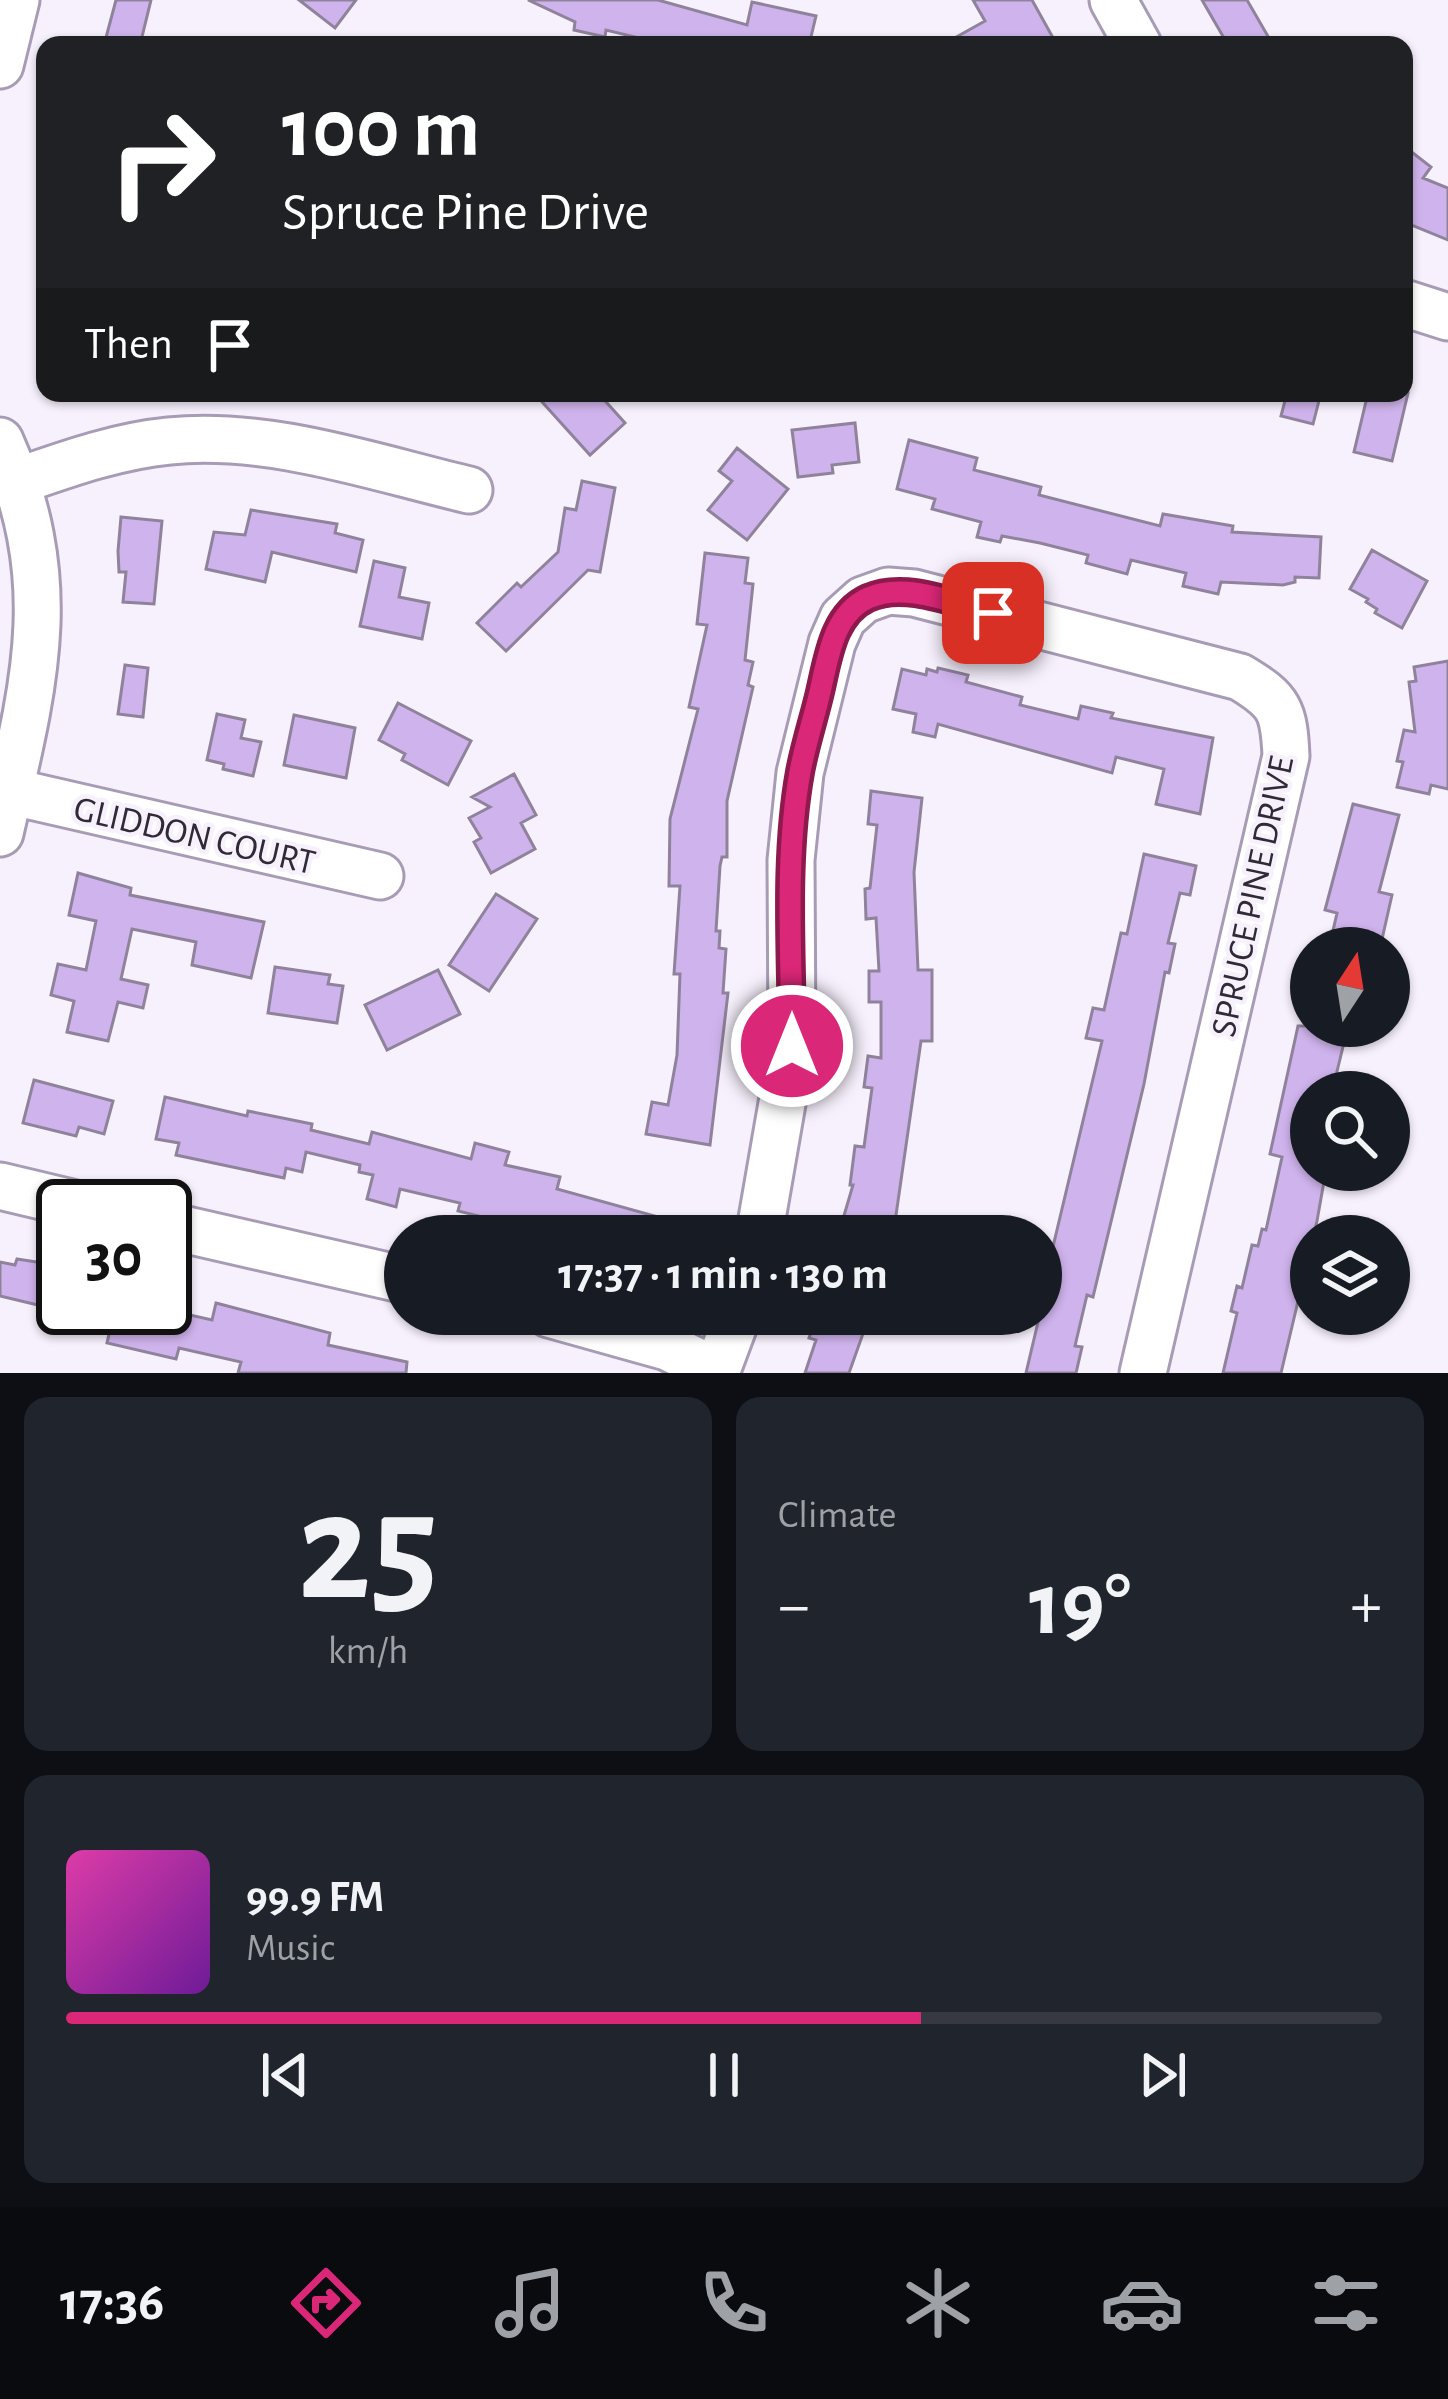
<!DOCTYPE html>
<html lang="en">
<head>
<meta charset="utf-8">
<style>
  :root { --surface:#171b24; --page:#20242c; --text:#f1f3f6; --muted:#9ea1a6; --line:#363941; --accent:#db2777 }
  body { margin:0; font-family:"Alegreya Sans",sans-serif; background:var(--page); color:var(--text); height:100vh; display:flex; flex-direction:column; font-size:45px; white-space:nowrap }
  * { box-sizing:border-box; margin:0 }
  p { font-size:39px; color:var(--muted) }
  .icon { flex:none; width:66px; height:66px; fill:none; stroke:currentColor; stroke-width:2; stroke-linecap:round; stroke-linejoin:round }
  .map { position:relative; height:1373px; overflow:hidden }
  .sheet { display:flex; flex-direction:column; gap:24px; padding:24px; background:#0d0f14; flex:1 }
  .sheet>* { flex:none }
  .hud { position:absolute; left:36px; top:36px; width:1377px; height:366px; border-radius:24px; box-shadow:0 3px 9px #0004; background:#202124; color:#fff; overflow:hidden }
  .needle { width:78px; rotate:12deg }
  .buttons { position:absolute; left:1290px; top:927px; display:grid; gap:24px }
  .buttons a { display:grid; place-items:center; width:120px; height:120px; border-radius:50%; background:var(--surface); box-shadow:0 3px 9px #0004; font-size:60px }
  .speed { position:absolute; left:36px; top:1179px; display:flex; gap:24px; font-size:60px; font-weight:700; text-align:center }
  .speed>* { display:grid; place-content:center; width:156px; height:156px; border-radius:50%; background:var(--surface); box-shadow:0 3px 9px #0004; line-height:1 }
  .speed .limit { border:6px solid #111; border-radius:18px; background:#fff; color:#111 }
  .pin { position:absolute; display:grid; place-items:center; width:102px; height:102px; color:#fff; margin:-51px; border-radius:24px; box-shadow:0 6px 18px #0006 }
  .me { position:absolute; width:132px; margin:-66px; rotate:0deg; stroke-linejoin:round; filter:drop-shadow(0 0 9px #0008) }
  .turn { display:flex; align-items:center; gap:42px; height:252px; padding:0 48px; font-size:54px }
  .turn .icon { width:156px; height:156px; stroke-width:2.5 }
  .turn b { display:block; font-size:84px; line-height:102px }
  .then { display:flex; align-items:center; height:114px; padding:0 48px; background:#0003; gap:24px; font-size:45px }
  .big { font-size:90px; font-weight:700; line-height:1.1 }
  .sheet .tile { flex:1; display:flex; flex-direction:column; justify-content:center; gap:18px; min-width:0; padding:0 42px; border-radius:24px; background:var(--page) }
  .sheet .dial { align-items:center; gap:0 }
  .dial b { font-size:156px; line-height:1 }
  .song { display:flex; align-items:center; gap:36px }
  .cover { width:144px; height:144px; border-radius:18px; background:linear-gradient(135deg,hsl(320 70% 55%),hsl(280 70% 35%)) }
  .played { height:12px; border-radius:6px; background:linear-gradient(90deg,var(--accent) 65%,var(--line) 65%) }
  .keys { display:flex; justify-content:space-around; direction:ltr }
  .heat { display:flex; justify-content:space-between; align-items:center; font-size:66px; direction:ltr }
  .sheet .tiles { flex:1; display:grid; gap:24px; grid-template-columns:1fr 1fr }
  .tile:last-child { grid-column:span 2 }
  .trip { position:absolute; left:384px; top:1215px; width:678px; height:120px; border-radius:60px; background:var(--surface); box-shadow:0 3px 9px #0004; font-weight:700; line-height:120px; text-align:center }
  .tabs { display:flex; height:192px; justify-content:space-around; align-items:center; background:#090b0e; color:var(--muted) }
  .tabs .icon { width:84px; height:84px }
  .tabs .current { color:var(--accent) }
  .tabs b { font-size:54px; color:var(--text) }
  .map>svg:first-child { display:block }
  .building { fill:#cfb3ec; stroke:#8f839c; stroke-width:3 }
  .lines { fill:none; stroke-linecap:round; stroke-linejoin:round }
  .minor-casing { stroke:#a89bb5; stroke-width:51 }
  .minor { stroke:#fff; stroke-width:45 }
  .route-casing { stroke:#8e194d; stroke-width:30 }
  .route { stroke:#db2777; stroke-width:21 }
  .labels { text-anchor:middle; stroke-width:9; stroke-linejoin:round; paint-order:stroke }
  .street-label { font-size:36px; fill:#2f2a35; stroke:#f7f1fd }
</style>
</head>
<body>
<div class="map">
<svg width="1448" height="1373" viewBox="0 0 1448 1373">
  <rect width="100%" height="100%" fill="#f7f1fd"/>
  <path class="building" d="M 116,0 L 151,0 L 140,45 L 104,45 Z
    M 299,0 L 356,0 L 335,28 Z
    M 528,0 L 658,0 L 747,25 L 752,2 L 816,16 L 809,45 L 655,45 L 656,42 L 606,30 L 605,37 L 574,30 L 575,22 Z
    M 973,0 L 1032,0 L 1057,45 L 942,45 L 985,21 Z
    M 1202,0 L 1247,0 L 1273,45 L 1228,45 Z
    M 1404,146 L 1431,167 L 1423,178 L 1448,188 L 1448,240 L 1404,222 Z
    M 534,393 L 598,393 L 625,423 L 590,455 Z
    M 1287,393 L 1321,393 L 1313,424 L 1281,416 Z
    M 1368,393 L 1408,393 L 1392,461 L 1354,452 Z
    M 855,423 L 859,462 L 832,465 L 833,473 L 798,477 L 792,430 Z
    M 909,440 L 977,458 L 974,470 L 1041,487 L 1039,495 L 1160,526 L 1163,514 L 1233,526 L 1232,532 L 1321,537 L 1319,578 L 1295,577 L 1295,582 L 1283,585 L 1221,582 L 1218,594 L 1183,586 L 1186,573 L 1131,560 L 1127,574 L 1086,563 L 1088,555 L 1040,543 L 1002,536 L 1000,542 L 977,537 L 981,522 L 932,509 L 935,499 L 897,489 Z
    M 737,448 L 788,489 L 747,540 L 708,510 L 732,481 L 719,471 Z
    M 582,481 L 615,488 L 600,572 L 588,570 L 506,651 L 477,623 L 517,583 L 521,587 L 558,552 L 565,508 L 576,510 Z
    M 251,510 L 337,524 L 335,533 L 363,540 L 356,572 L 272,552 L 265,582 L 206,569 L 214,532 L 245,535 Z
    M 121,517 L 162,521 L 154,604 L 123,602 L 126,572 L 119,572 L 118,551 Z
    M 1372,550 L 1427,581 L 1402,628 L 1375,613 L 1377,609 L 1366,602 L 1368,599 L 1350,589 Z
    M 705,553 L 748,558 L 745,583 L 753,584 L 745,660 L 753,662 L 748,685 L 753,687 L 727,801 L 727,857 L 722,857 L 720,866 L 716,931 L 720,931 L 719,948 L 726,949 L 723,993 L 728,993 L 710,1145 L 646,1134 L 652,1102 L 668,1105 L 677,1055 L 680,974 L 674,974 L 680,886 L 669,886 L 670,819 L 698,709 L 689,707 L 707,625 L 697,624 Z
    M 374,561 L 405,568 L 399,597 L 429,603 L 422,639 L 360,626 Z
    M 1448,661 L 1448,789 L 1431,785 L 1429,794 L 1397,787 L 1403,762 L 1397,761 L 1404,730 L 1415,732 L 1409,682 L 1416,681 L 1414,667 Z
    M 125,665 L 148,668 L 143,717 L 118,714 Z
    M 938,668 L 968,675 L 966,682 L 1022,697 L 1020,705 L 1078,719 L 1081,706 L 1113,713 L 1111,718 L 1213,738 L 1200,814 L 1156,804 L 1164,769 L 1116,757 L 1112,773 L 938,724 L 935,737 L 913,732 L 916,714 L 893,709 L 902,669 L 926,675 L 927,669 L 937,672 Z
    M 398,703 L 471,741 L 448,785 L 402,760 L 405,754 L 379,740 Z
    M 217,714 L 245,720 L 241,738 L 261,742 L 253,776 L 223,769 L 224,764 L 207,760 Z
    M 294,715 L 355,728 L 346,778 L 284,765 Z
    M 514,774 L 536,815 L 521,823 L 535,849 L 491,873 L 474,842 L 481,838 L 469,818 L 490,807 L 472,797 Z
    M 871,791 L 922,798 L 914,872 L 918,970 L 932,970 L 932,1041 L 921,1041 L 893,1236 L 838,1236 L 853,1185 L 850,1185 L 855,1146 L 864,1147 L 872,1088 L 864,1087 L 868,1056 L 881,1058 L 881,1002 L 869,1002 L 869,971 L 879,971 L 876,918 L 866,919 L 865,889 L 870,888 L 877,825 L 868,824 Z
    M 1353,804 L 1399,815 L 1379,892 L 1392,895 L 1380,948 L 1329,948 L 1337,913 L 1325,910 Z
    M 1144,854 L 1196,866 L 1190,895 L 1180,893 L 1168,943 L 1175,944 L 1169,973 L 1165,972 L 1144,1084 L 1093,1297 L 1087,1295 L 1075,1346 L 1082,1347 L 1076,1373 L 1026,1373 L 1038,1322 L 1035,1321 L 1037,1314 L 1041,1314 L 1041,1297 L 1102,1041 L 1086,1038 L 1093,1008 L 1104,1010 L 1121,933 L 1127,934 Z
    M 78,873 L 131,888 L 130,895 L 264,922 L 251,978 L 192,965 L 196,942 L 132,929 L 121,979 L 148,985 L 143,1008 L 118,1002 L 108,1041 L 67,1032 L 74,1001 L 51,995 L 58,964 L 86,970 L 96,921 L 69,915 Z
    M 496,894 L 537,919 L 489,991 L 449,965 Z
    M 275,967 L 330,975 L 328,984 L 343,986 L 337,1023 L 268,1013 Z
    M 438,970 L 460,1014 L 387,1050 L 365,1005 Z
    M 1298,1026 L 1348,1026 L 1332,1092 L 1311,1092 L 1311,1170 L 1326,1170 L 1317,1221 L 1281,1373 L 1223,1373 L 1237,1313 L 1231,1311 L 1237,1286 L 1242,1288 L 1252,1245 L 1258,1246 L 1262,1229 L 1266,1230 L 1282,1157 L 1270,1154 Z
    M 34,1080 L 113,1101 L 104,1134 L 79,1127 L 76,1136 L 23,1123 Z
    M 165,1097 L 247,1116 L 248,1111 L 312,1124 L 311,1130 L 369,1144 L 372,1132 L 471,1159 L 475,1143 L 509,1152 L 505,1165 L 560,1177 L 557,1189 L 698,1228 L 697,1236 L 512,1236 L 515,1225 L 458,1211 L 460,1203 L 400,1189 L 396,1207 L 367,1199 L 373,1175 L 359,1172 L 360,1165 L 306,1152 L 302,1172 L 286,1168 L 284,1178 L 176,1155 L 179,1143 L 156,1139 Z
    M 17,1259 L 63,1266 L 63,1311 L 0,1296 L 0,1262 L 15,1265 Z
    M 216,1303 L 330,1333 L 328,1345 L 407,1362 L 406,1373 L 238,1373 L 241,1362 L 179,1348 L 176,1359 L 107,1343 L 115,1308 L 159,1308 L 212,1320 Z
    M 817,1314 L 865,1328 L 849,1373 L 805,1373 L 816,1340 L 809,1338 Z"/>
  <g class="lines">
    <defs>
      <path id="minor" d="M 1113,0 L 1138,45
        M 0,65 L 16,0
        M 1404,303 L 1448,317
        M 0,441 C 64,584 33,689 0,833
        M 18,481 C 67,464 117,446 169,441 C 270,431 372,467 469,490
        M 9,791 L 380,876
        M 0,1186 L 84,1206
        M 165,1225 L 405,1280
        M 759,1236 L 792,1046 L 791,860 L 800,773 L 832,643 L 843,618 L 863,600 L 888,591 L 914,593 L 1240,677 C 1280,701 1284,710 1286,756 L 1143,1373
        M 549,1314 L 667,1347 L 717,1371
        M 716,1373 L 738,1314"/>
    </defs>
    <use href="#minor" class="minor-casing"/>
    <use href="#minor" class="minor"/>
  </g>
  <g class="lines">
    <defs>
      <path id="route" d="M 792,1046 C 792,956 784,861 800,772 C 805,745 814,718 820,692 C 828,658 833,614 868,598 C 906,581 955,604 993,613"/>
    </defs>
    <use href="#route" class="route-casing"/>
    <use href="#route" class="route"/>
  </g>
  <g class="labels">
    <g class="street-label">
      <text transform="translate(195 834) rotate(13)" y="13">GLIDDON COURT</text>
      <text transform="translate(1251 896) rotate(-78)" y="13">SPRUCE PINE DRIVE</text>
    </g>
  </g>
</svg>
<div class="buttons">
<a><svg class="needle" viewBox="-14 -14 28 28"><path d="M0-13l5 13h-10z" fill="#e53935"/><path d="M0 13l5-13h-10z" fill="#9ea1a6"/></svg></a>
<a><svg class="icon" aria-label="search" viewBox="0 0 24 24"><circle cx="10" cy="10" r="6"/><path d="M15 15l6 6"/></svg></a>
<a><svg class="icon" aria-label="layers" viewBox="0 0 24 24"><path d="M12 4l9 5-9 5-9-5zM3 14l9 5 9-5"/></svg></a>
</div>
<div class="speed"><div class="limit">30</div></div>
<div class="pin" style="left:993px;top:613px;background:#d93025"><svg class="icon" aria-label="arrive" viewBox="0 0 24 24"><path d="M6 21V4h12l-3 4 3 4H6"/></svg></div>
<svg class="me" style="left:792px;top:1046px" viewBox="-20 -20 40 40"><circle r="17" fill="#db2777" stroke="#fff" stroke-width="3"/><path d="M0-11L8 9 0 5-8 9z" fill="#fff"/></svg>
<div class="trip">17:37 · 1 min · 130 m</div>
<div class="hud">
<div class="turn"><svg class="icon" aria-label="right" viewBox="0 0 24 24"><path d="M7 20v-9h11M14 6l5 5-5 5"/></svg><div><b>100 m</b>Spruce Pine Drive</div></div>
<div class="then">Then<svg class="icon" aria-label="arrive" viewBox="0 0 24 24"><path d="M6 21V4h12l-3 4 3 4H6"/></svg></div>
</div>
</div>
<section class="sheet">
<div class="tiles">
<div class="tile dial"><b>25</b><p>km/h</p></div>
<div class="tile"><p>Climate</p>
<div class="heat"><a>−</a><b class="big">19°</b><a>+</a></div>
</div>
<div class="tile">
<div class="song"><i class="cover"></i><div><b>99.9 FM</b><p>Music</p></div></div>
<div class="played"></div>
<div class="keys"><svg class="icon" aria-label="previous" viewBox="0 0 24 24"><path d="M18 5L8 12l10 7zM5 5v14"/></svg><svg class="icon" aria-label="pause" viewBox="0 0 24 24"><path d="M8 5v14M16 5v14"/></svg><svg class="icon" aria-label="next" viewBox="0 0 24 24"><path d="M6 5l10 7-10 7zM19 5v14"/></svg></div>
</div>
</div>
</section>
<nav class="tabs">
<b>17:36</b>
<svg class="icon current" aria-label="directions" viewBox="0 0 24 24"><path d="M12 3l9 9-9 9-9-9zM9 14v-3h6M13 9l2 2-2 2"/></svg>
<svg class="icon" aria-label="music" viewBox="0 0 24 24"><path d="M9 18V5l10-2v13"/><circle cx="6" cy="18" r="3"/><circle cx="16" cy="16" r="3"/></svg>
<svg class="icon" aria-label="phone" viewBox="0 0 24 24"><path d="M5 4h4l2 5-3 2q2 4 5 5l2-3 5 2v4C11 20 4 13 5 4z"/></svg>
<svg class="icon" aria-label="climate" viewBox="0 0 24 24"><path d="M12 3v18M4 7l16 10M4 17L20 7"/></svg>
<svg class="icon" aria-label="car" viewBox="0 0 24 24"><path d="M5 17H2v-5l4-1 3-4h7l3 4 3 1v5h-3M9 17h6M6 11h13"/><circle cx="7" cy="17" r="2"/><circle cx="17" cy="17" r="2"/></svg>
<svg class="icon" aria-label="filters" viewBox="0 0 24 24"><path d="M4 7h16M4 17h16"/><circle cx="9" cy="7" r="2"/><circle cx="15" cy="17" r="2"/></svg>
</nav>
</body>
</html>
